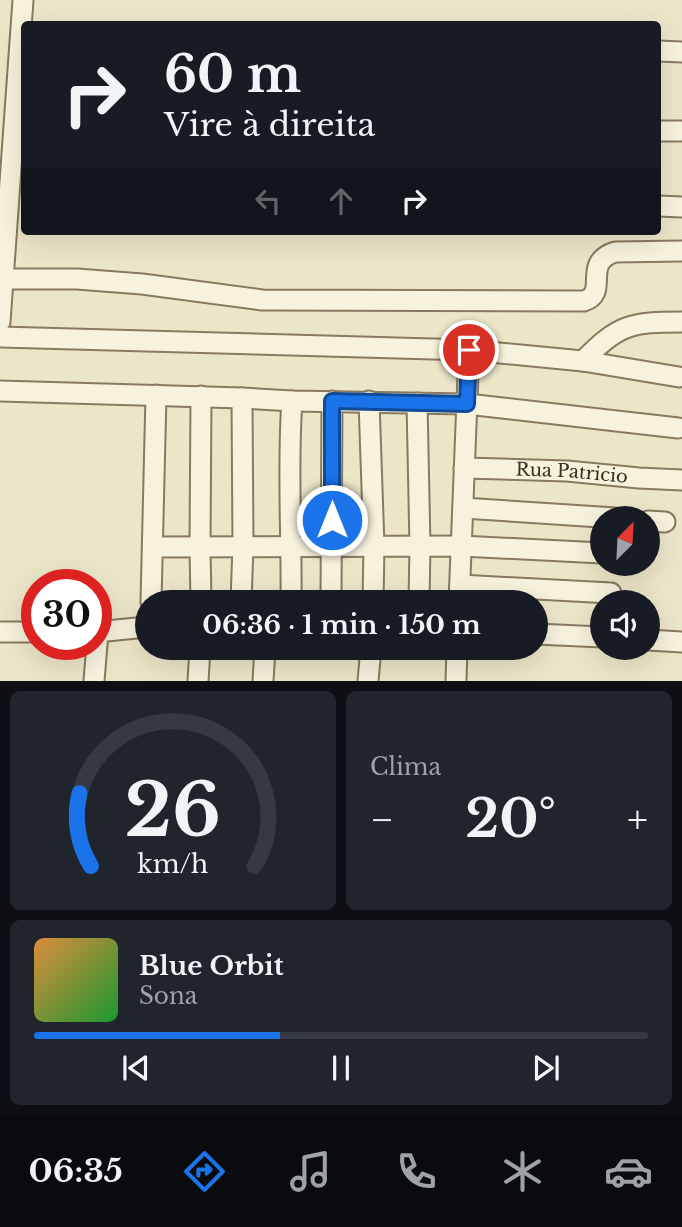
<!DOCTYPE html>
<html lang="pt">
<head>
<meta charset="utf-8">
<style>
  :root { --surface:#171b24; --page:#20242c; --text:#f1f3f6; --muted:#9ea1a6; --line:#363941; --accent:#1a73e8 }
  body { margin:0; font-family:"Libre Baskerville",serif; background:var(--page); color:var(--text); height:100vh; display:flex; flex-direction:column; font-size:26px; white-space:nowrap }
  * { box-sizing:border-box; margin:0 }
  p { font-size:23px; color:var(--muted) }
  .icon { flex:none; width:38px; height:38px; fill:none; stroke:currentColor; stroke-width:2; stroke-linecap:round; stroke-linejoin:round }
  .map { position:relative; height:681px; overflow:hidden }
  .sheet { display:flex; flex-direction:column; gap:10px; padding:10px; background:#0d0f14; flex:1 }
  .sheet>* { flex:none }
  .hud { position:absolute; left:21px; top:21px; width:640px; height:214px; border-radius:7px; box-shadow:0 7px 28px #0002; background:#171b24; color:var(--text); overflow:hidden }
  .needle { width:46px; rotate:24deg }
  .tools { position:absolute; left:590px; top:506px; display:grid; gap:14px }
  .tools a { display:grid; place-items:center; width:70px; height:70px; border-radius:50%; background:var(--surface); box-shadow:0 7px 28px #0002; font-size:35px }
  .speed { position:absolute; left:21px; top:569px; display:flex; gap:14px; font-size:35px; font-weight:700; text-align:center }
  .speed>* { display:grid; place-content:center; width:91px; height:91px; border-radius:50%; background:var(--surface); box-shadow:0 7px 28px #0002; line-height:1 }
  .speed .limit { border:10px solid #d22; background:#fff; color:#111 }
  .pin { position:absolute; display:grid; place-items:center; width:60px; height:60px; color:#fff; margin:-30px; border:4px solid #fff; border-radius:50%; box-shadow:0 2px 7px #0007 }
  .me { position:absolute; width:77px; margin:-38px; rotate:0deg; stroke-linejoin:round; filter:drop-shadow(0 0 5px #0008) }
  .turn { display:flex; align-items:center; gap:24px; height:147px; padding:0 28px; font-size:32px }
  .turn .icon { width:91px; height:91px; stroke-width:2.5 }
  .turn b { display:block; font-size:49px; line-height:60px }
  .lanes { display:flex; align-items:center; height:66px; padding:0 28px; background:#0003; justify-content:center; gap:35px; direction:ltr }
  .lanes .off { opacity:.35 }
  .big { font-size:52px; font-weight:800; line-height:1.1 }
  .sheet .tile { flex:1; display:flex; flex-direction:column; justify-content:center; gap:10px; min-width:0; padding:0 24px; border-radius:10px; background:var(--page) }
  .sheet .dial { align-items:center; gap:0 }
  .dial svg { height:182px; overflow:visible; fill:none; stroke:var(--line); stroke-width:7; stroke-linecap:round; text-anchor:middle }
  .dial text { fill:var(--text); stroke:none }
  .song { display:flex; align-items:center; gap:21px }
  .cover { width:84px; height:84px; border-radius:10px; background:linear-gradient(135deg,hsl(30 70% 55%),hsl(130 70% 35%)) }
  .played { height:7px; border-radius:4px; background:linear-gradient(90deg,var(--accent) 40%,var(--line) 40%) }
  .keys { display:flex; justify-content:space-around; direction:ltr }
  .heat { display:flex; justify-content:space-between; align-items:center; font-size:38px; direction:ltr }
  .sheet .tiles { flex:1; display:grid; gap:10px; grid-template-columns:1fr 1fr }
  .tile:last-child { grid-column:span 2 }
  .trip { position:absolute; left:135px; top:590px; width:413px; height:70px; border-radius:35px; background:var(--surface); box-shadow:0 7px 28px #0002; font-weight:800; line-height:70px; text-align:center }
  .dock { display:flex; height:112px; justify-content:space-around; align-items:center; background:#090b0e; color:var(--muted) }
  .dock .icon { width:49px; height:49px }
  .dock .on { color:var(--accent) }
  .dock b { font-size:32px; color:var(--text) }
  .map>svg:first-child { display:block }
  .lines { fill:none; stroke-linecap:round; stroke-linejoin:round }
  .minor-casing { stroke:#88795f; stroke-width:23 }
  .minor { stroke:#f7f2dc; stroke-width:19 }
  .route-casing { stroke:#114b97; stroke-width:18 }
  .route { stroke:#1a73e8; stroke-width:12 }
  .labels { text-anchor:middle; stroke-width:7; stroke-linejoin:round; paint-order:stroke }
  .street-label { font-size:18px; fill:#393021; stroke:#f4efd8 }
</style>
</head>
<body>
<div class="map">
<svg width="682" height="681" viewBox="0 0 682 681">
  <rect width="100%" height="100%" fill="#ece6c9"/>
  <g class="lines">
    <defs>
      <g id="minor">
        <path d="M 658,51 L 682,52"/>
        <path d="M 658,131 L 682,131"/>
        <path d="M 658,206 L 682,207"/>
        <path d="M 3,279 L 77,279 L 142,284 L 262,300 L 584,301 C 610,293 581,263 615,252 L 682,251"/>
        <path d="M 0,322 L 23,0"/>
        <path d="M 0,337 L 469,350 L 583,361 L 679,377"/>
        <path d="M 583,361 C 619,324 631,322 682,322"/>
        <path d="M 0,391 L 242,398 L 292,401 L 467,404 L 678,428"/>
        <path d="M 201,396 L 200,547 L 201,602"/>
        <path d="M 369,401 L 374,546 L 373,602"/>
        <path d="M 417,403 L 420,546 L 419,602"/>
        <path id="s1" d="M 464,468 L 567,471 L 639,478 L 682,480"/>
        <path d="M 463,508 L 615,518"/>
        <path d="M 648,521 L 665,522"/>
        <path d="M 153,547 L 461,546 L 602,553"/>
        <path d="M 460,585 L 611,593"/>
        <path d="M 151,602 L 156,395"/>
        <path d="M 241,602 L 243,546 L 242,398"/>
        <path d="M 291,602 C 292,535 287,468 292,401"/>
        <path d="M 331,602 L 332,401"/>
        <path d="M 459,602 L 469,350"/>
        <path d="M 0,632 L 37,632"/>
        <path d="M 96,632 L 147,627"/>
        <path d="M 536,634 L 602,637"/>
        <path d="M 648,640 L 682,642"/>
        <path d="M 94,681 L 98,632"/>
        <path d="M 198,681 L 200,648"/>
        <path d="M 263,681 L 265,648"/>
        <path d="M 368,681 L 371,648"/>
        <path d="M 456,681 L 457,648"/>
      </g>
    </defs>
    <use href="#minor" class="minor-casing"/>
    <use href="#minor" class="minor"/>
  </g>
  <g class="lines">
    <defs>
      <path id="route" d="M 332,520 L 332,401 L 467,404 L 469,350"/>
    </defs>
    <use href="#route" class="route-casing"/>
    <use href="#route" class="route"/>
  </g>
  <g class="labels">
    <g class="street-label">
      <text dy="6" stroke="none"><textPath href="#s1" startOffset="108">Rua Patricio</textPath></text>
    </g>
  </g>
</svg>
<div class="tools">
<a><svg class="needle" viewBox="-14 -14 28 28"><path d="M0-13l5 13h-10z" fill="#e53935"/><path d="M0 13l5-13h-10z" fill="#9ea1a6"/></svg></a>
<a><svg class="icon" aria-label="sound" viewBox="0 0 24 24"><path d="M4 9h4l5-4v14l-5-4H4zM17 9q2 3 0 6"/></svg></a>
</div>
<div class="speed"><div class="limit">30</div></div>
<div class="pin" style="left:469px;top:350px;background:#d93025"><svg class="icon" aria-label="arrive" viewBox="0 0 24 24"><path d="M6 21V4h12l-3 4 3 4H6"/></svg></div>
<svg class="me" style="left:332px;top:520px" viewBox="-20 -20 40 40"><circle r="17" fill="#1a73e8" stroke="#fff" stroke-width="3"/><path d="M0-11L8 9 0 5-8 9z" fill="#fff"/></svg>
<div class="trip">06:36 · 1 min · 150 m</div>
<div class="hud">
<div class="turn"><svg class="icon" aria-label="right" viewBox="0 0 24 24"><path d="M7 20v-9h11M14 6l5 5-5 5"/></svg><div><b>60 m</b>Vire à direita</div></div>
<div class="lanes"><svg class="icon off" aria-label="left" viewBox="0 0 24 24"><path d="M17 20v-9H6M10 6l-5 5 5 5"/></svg><svg class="icon off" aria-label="ahead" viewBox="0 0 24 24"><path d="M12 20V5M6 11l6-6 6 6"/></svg><svg class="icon" aria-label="right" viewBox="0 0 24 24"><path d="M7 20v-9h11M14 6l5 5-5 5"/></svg></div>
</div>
</div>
<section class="sheet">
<div class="tiles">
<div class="tile dial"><svg viewBox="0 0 100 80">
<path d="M14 69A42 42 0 1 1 86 69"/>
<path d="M14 69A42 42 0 0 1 9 37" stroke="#1a73e8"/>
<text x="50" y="56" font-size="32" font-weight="700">26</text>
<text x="50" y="72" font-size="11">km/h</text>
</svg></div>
<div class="tile"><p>Clima</p>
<div class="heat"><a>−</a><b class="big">20°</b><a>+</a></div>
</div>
<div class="tile">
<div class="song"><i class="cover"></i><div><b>Blue Orbit</b><p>Sona</p></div></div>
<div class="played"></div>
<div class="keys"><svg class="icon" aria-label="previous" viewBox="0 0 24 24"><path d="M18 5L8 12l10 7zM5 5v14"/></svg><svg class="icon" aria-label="pause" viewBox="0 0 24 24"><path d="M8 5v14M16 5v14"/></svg><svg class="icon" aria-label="next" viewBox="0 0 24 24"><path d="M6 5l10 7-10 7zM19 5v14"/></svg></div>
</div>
</div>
</section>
<nav class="dock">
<b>06:35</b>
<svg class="icon on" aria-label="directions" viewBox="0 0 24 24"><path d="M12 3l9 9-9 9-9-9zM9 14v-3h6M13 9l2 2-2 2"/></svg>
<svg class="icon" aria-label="music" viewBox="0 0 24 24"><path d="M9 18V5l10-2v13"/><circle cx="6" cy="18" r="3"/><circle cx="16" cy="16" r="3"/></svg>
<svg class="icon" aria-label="phone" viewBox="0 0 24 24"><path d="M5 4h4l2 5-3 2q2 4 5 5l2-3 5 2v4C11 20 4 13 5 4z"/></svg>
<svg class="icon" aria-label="climate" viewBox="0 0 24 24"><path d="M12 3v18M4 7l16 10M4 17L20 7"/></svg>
<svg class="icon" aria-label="car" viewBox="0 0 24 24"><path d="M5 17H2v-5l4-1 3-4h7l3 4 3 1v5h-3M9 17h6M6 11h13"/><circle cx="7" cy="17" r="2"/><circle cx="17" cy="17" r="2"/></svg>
</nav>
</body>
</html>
